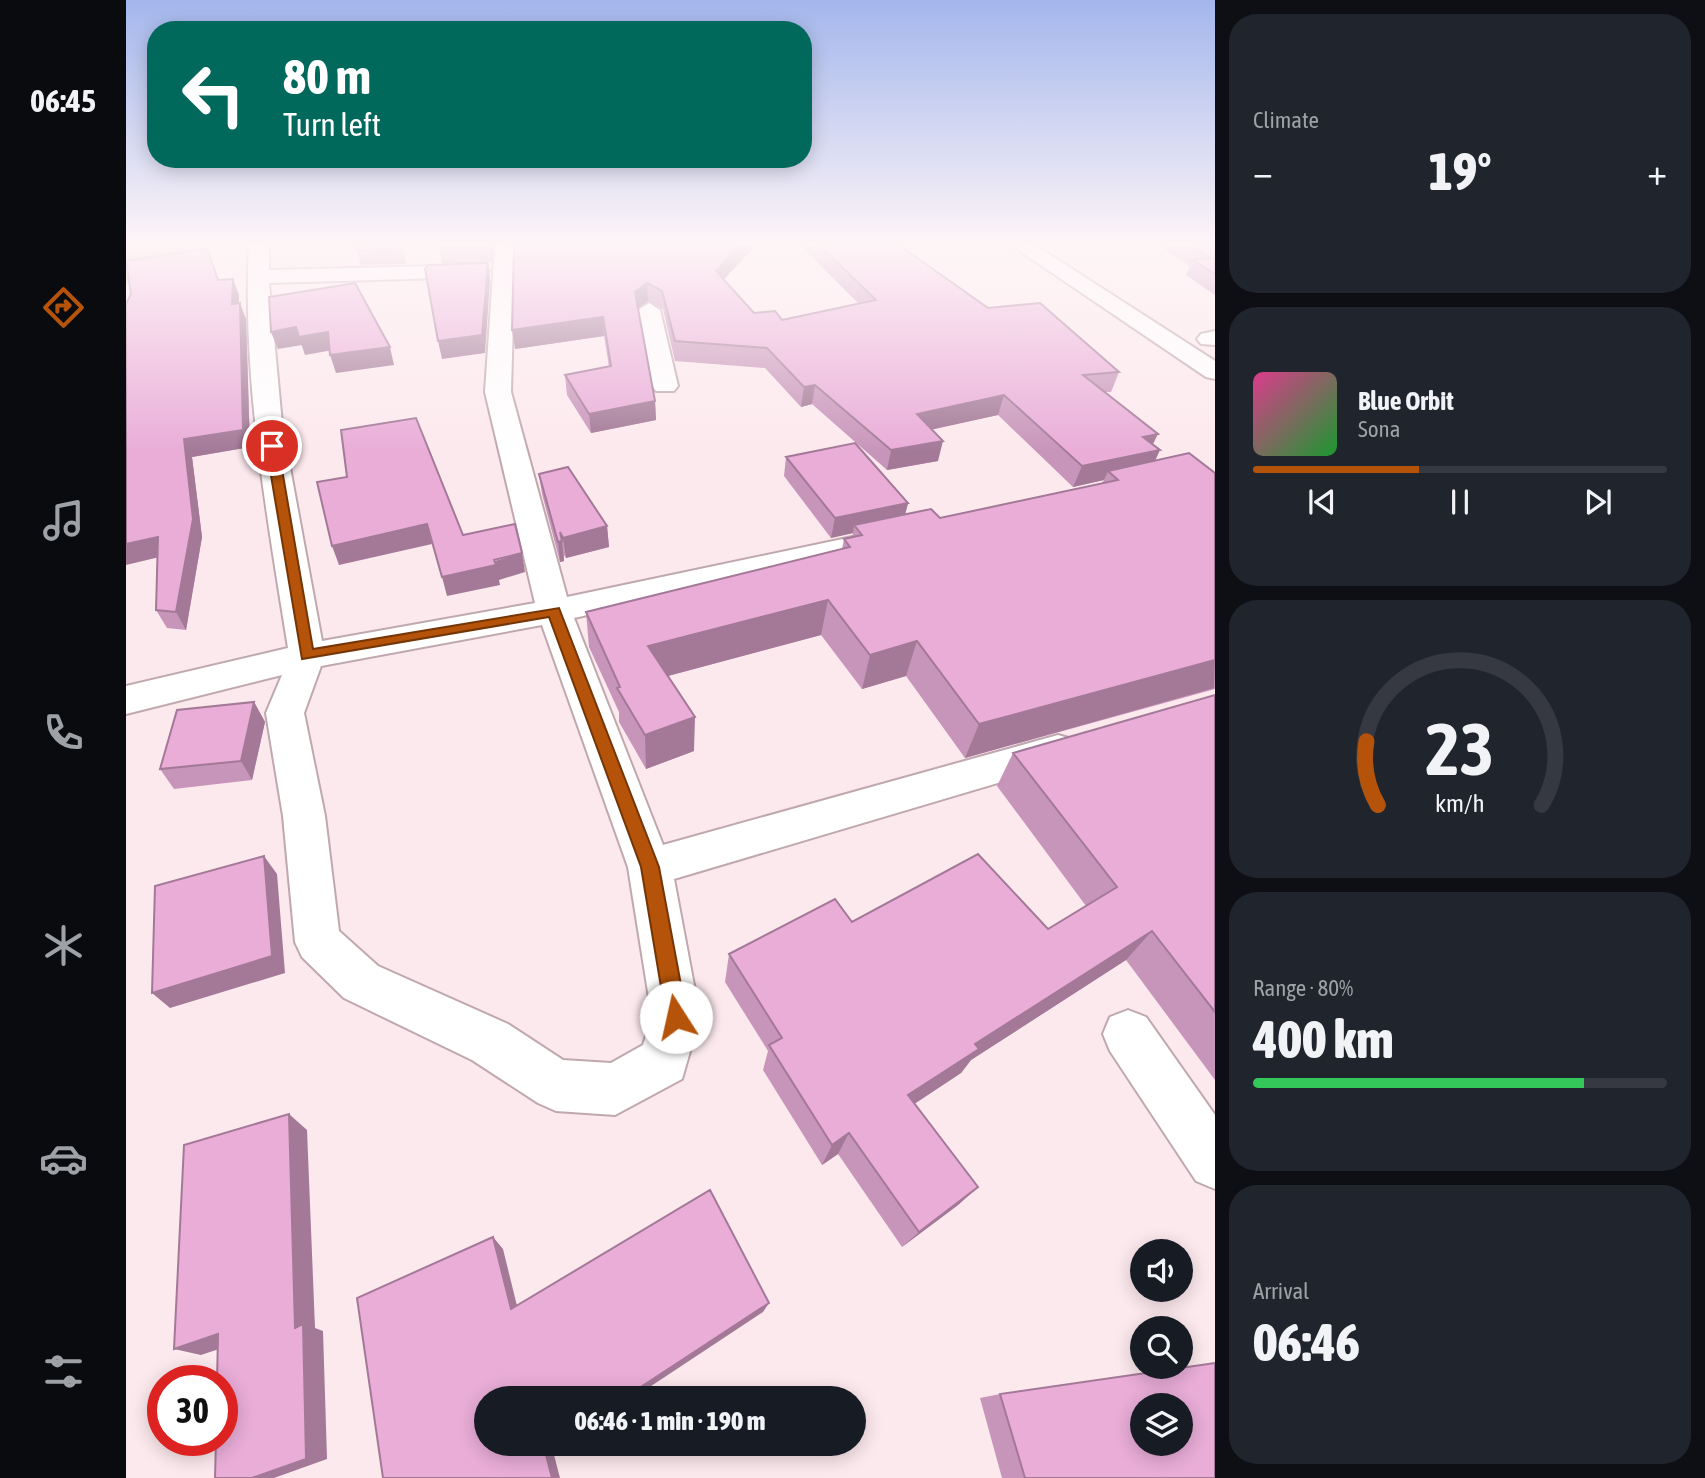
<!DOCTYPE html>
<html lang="en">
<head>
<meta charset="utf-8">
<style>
  :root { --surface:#171b24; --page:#20242c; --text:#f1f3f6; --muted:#9ea1a6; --line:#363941; --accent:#b45309 }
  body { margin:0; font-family:"Asap Condensed",sans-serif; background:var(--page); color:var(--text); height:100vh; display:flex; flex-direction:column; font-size:26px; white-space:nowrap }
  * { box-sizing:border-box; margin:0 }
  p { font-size:23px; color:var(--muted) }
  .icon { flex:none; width:38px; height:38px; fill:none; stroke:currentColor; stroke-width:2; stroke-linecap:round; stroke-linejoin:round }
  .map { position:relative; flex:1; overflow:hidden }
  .drawer { display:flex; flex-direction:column; gap:14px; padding:14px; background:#0d0f14; width:490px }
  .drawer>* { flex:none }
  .top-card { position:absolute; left:21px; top:21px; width:665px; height:147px; border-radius:28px; box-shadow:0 4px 18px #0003; background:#00695c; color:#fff; overflow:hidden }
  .buttons { position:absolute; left:1004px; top:1239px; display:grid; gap:14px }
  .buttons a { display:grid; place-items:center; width:63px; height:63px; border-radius:50%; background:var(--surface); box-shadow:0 4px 18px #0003; font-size:35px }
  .speed { position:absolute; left:21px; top:1365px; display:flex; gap:14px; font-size:35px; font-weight:700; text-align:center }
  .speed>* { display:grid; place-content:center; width:91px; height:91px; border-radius:50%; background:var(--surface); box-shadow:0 4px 18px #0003; line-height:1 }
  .speed .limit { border:10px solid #d22; background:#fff; color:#111 }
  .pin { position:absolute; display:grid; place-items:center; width:60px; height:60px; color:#fff; margin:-30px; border:4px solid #fff; border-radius:50%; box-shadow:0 2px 7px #0007 }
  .me { position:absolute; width:77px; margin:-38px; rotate:350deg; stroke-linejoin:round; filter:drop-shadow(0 0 5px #0008) }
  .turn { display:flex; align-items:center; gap:24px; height:147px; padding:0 21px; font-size:32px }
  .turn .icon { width:91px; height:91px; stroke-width:2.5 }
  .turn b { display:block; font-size:49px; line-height:60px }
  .big { font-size:52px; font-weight:800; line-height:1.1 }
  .drawer .card { flex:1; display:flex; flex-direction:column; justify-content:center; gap:10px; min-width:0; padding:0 24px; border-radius:28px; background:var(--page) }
  .drawer .dial { align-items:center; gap:0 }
  .dial svg { height:182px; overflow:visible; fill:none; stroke:var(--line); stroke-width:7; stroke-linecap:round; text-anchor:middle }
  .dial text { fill:var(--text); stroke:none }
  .song { display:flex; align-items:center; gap:21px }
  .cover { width:84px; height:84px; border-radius:10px; background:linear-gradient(135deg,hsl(330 70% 55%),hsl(130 70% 35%)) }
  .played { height:7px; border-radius:4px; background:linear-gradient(90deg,var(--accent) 40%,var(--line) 40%) }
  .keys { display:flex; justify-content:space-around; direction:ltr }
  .heat { display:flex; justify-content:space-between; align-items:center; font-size:38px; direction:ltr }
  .charge { height:10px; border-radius:5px; background:linear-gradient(90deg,#34c759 80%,var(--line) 0) }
  .trip { position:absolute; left:348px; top:1386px; width:392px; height:70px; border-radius:35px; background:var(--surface); box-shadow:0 4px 18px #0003; font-weight:800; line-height:70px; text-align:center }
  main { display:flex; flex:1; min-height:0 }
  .tabs { display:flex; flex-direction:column; width:126px; justify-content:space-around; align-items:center; background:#090b0e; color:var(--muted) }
  .tabs .icon { width:49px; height:49px }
  .tabs .current { color:var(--accent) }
  .tabs b { font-size:32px; color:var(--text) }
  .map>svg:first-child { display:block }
  .green { fill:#e7bba5 }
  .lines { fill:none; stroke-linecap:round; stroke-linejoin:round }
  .minor-casing { stroke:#bfa8ae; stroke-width:4 }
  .primary-casing { stroke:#bfa8ae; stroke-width:4 }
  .minor { fill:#fff; fill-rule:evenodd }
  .primary { fill:#fff; fill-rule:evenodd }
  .wall { fill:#c895ba }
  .shaded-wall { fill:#a37997 }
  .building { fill:#e9add8; stroke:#a37997; stroke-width:2; fill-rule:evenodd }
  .route { fill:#b45309; stroke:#753606; stroke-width:2 }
</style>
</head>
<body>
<main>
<nav class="tabs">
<b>06:45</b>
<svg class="icon current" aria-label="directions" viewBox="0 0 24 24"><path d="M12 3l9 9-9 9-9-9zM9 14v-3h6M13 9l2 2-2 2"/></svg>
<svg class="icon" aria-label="music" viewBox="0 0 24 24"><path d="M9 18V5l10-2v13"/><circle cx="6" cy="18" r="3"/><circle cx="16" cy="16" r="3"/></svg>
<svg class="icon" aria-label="phone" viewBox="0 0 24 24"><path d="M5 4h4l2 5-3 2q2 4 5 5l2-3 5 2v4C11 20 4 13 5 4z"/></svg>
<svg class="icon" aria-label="climate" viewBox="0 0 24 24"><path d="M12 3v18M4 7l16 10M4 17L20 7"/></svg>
<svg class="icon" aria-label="car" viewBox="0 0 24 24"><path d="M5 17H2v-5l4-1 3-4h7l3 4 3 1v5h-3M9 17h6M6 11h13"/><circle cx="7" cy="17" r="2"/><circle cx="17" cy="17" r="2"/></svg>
<svg class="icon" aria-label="filters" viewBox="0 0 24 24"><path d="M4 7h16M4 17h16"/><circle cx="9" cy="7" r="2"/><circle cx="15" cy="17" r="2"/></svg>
</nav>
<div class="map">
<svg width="1089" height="1478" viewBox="0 0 1089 1478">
  <rect width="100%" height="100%" fill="#fce9ee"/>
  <path class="green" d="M 0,245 L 59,245 L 0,285 Z"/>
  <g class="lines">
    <defs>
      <path id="minor" d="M 123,245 L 143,245 L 143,270 L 353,265 L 363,271 L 353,277 L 143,283 L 156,424 L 196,641 L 409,603 L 359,392 L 369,245 L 389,245 L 385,392 L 441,597 L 769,528 L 780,530 L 784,537 L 780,544 L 769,546 L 448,618 L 537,845 L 932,735 L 946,739 L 951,750 L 946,761 L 548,879 L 574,1017 L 556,1079 L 489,1115 L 430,1111 L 412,1103 L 346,1060 L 218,998 L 176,957 L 169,942 L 157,816 L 140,713 L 156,675 L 0,714 L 0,686 L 162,648 C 141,516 116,380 123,245 ZM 416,625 L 502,867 L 526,1017 L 517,1045 L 485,1063 L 437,1060 L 382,1024 L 252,966 L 213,931 L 199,816 L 178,713 L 195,666 Z
        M 523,303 L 534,310 L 552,386 L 548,391 L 530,391 L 526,386 L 512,310 Z
        M 1089,331 L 1089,345 L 1075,344 L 1071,339 L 1075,334 Z
        M 1002,1010 L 1020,1017 L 1089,1115 L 1089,1189 L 1070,1181 L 984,1051 L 977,1034 L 984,1017 Z"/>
      <path id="primary" d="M 885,245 L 909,245 L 1089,361 L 1089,379 L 1080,377 Z"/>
    </defs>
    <use href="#minor" class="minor-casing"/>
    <use href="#primary" class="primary-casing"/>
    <use href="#minor" class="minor"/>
    <use href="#primary" class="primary"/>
  </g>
  <path class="wall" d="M 277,245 L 280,264 L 235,265 L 231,250 Z
    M 313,245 L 367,245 L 366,262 L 316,264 Z
    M 388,245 L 598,280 L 628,313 L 656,320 L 732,303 L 674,245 L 773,245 L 862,308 L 993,372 L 985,392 L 979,392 L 1027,444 L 1029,460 L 1089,473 L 1089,689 L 839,758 L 780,676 L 736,689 L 695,635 L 542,676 L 568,751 L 520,769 L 493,722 L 493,712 L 463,647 L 460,612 L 716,549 L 718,539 L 726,537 L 727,533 L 705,538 L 658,476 L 660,457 L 782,503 L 779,514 L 814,518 L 976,483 L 978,480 L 947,487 L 872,415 L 806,429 L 812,461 L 761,470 L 686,404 L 675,407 L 639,368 L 549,361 L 537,309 L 522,301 L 512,308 L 529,401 L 530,420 L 465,433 L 441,395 L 439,375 L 483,367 L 478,336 L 389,349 Z
    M 1031,245 L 1089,245 L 1089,295 L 1060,275 L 1064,266 Z
    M 81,248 L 93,280 L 107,279 L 113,295 L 113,303 L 120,319 L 124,447 L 66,457 L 76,537 L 60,630 L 41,628 L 30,610 L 31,557 Z
    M 413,474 L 481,526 L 483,547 L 440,558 L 438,555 L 438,561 L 434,562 L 416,494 Z
    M 1089,695 L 1089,1080 L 1000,960 L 845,1060 L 835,1073 L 788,1104 L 852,1187 L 832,1205 L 776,1247 L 712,1154 L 696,1165 L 637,1070 L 642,1051 L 599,982 L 603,954 L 726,922 L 922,929 L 960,906 L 871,786 L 887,753 Z
    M 128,702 L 139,722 L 126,780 L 48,789 L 34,769 Z
    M 874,1394 L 1089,1478 L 876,1478 L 854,1398 Z"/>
  <path class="shaded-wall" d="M 363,245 L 367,245 L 366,262 Z
    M 614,245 L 630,245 L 589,289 L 590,271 Z
    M 362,263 L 364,280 L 359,353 L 316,359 L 312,341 Z
    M 107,279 L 113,295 L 112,320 L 106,304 Z
    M 521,283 L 522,301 L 509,310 L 509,292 Z
    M 114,303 L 120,319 L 124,447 L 66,457 L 76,537 L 60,630 L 50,612 L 58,439 Z
    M 477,317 L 478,336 L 389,349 L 386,330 Z
    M 170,327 L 176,345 L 152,349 L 145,332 Z
    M 202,332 L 207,350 L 179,355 L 173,337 Z
    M 264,347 L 268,365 L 210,373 L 204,355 Z
    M 689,385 L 686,404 L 675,407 L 678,387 Z
    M 878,395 L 872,415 L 786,434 L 791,414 Z
    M 529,401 L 530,420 L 465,433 L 463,414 Z
    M 1032,434 L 1023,452 L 1034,450 L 1025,470 L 982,471 L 978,480 L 947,487 L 956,466 L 1017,437 Z
    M 817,441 L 812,461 L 761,470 L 765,450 Z
    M 782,503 L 777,523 L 728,525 L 727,533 L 705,538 L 709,518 Z
    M 301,524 L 306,544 L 213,565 L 206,546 Z
    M 481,526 L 483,547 L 440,558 L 437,538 Z
    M 32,537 L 42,555 L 0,565 L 0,544 Z
    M 436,541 L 438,561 L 434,562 L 432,542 Z
    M 396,553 L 399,572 L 373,580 L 374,585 L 321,596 L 316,577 Z
    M 702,600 L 695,635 L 523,681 L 522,646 Z
    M 791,641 L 780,676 L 736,689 L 744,655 Z
    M 1089,660 L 1088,688 L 839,758 L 853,724 Z
    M 128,702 L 139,722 L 126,780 L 115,761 Z
    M 569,717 L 568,751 L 520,769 L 519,735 Z
    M 138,856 L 151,874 L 159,973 L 44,1008 L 26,993 Z
    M 1026,931 L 1000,960 L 845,1060 L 835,1073 L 767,1118 L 782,1095 L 849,1044 Z
    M 163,1114 L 181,1130 L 189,1328 L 197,1331 L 201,1459 L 148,1478 L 126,1478 L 169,1328 Z
    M 723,1133 L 712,1154 L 696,1165 L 706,1145 Z
    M 852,1187 L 832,1205 L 776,1247 L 793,1232 Z
    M 367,1237 L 377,1249 L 394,1318 L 385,1309 Z
    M 643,1303 L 637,1312 L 507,1398 L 498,1398 Z
    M 92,1334 L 117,1341 L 75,1355 L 48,1349 Z
    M 430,1444 L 438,1444 L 427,1451 L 434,1478 L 426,1478 L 419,1451 Z"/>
  <path class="building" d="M 230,245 L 276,245 L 276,249 L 231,250 Z
    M 388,245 L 614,245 L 590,271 L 628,313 L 649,311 L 656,320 L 750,300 L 693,245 L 773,245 L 862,308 L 914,303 L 993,372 L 957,375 L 1032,434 L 1017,437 L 1034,450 L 956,466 L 878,395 L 791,414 L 817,441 L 765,450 L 689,385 L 678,387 L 641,348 L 549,341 L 536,291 L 521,283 L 509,292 L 529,401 L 463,414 L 439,375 L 485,366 L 477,317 L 386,330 Z
    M 1063,245 L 1089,245 L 1089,274 L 1067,260 L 1084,258 Z
    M 81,248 L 92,280 L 107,279 L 106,304 L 114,303 L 117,430 L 58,439 L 67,519 L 50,612 L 30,610 L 32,537 L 0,544 L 0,304 L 5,294 L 0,261 Z
    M 362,263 L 356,335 L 312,341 L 299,269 L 302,265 Z
    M 229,283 L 264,347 L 204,355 L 202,332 L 173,337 L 170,327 L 145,332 L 143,297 Z
    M 290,418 L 337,535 L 389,524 L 396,553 L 368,560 L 370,565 L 316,577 L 301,524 L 206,546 L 191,482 L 221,477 L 215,430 Z
    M 729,443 L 782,503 L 709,518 L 660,457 Z
    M 1063,453 L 1089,473 L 1089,660 L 853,724 L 791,641 L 744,655 L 702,600 L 522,646 L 569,717 L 519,735 L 491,688 L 494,687 L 460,612 L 724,547 L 718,539 L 736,535 L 728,525 L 805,509 L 814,518 L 992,480 L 982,471 Z
    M 442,467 L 481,526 L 437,538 L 434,532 L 436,541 L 432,542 L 413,474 Z
    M 1089,695 L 1089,1012 L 1026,931 L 849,1044 L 853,1049 L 782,1095 L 852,1187 L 793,1232 L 723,1133 L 706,1145 L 643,1045 L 656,1038 L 603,954 L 709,899 L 726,922 L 852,854 L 922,929 L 991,887 L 887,753 Z
    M 128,702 L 115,761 L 34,769 L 51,710 Z
    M 138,856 L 146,956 L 26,993 L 29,886 Z
    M 163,1114 L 169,1328 L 177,1324 L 180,1459 L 126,1478 L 89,1478 L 90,1440 L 96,1440 L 96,1381 L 91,1381 L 92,1334 L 48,1349 L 58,1145 Z
    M 584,1190 L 643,1303 L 498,1398 L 360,1398 L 360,1444 L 430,1444 L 419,1451 L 426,1478 L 257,1478 L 231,1298 L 367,1237 L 385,1309 Z
    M 1089,1363 L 1089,1478 L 899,1478 L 874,1394 ZM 1017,1405 L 1055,1405 L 1055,1444 L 1017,1444 Z"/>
  <linearGradient id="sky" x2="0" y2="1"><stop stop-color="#a3b6ec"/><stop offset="0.54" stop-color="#fef5f7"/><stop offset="1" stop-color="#fef5f7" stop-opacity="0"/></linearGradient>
  <rect width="1089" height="452" fill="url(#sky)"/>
  <path class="route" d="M 146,442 L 152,446 L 187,649 L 433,608 L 533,867 L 561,1017 L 558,1024 L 550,1026 L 543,1024 L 540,1017 L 515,867 L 423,617 L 176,659 L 140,446 Z"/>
</svg>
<div class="buttons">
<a><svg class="icon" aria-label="sound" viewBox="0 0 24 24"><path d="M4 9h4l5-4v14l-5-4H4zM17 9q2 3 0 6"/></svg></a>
<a><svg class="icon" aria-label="search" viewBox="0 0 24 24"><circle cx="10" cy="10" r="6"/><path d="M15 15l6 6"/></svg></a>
<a><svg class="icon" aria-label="layers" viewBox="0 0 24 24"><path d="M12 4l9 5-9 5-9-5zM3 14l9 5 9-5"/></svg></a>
</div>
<div class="speed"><div class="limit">30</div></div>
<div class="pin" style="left:146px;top:446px;background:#d93025"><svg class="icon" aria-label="arrive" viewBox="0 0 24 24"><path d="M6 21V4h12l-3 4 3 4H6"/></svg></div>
<svg class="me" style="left:550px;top:1017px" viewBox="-20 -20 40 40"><circle r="19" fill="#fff"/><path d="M0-13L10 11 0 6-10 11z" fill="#b45309"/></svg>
<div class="trip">06:46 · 1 min · 190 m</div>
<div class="top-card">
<div class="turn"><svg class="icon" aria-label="left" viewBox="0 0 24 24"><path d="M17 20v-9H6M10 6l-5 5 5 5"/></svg><div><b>80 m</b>Turn left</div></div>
</div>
</div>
<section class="drawer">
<div class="card"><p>Climate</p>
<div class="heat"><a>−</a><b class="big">19°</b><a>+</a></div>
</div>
<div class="card">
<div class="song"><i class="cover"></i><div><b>Blue Orbit</b><p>Sona</p></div></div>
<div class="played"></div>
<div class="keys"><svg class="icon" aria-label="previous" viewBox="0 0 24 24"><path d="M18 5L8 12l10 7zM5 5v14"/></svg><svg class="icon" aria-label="pause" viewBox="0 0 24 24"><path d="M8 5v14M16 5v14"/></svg><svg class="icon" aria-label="next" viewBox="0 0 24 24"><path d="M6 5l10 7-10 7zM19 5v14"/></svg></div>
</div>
<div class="card dial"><svg viewBox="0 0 100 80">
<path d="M14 69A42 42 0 1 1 86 69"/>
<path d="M14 69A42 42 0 0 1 9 41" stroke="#b45309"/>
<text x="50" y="56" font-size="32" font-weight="700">23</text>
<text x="50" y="72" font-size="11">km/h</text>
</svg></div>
<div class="card"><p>Range · 80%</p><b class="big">400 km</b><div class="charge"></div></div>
<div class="card"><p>Arrival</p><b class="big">06:46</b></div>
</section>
</main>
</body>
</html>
